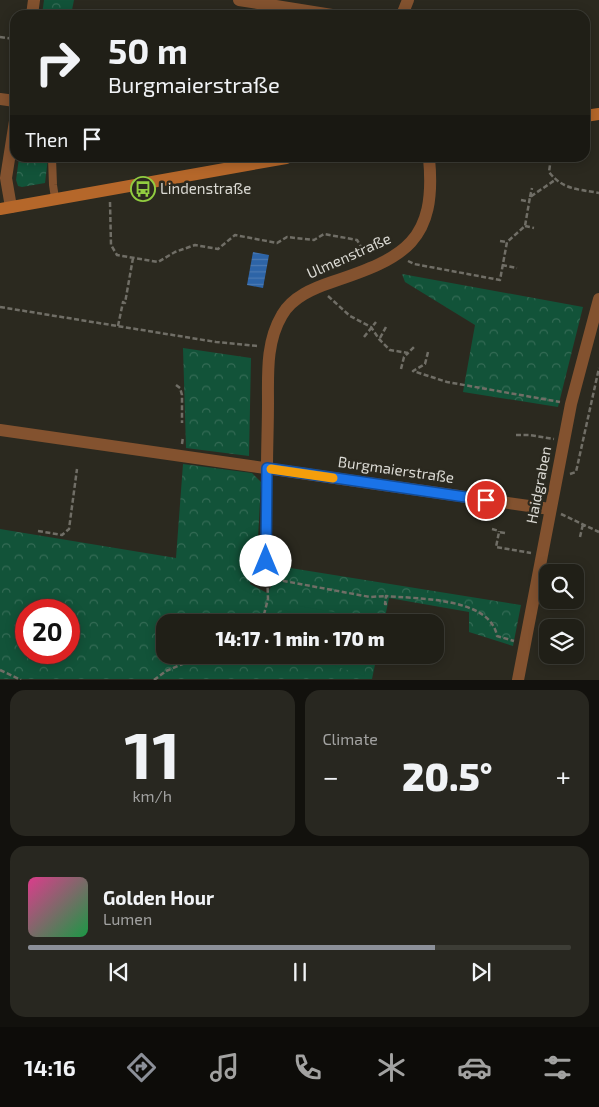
<!DOCTYPE html>
<html lang="en">
<head>
<meta charset="utf-8">
<style>
  :root { --surface:#201f17; --page:#282720; --text:#f1f3f6; --muted:#a2a2a1; --line:#3d3d36; --accent:#8c9099 }
  body { margin:0; font-family:"Exo 2",sans-serif; background:var(--page); color:var(--text); height:100vh; display:flex; flex-direction:column; font-size:19px; white-space:nowrap }
  * { box-sizing:border-box; margin:0 }
  p { font-size:16px; color:var(--muted) }
  .icon { flex:none; width:28px; height:28px; fill:none; stroke:currentColor; stroke-width:2; stroke-linecap:round; stroke-linejoin:round }
  .map { position:relative; height:680px; overflow:hidden }
  .details { display:flex; flex-direction:column; gap:10px; padding:10px; background:#12110d; flex:1 }
  .details>* { flex:none }
  .guide { position:absolute; left:10px; top:10px; width:580px; height:152px; border-radius:15px; box-shadow:0 2px 12px #0003,0 0 0 1px var(--line); background:#201f17; color:var(--text); overflow:hidden }
  .buttons { position:absolute; left:539px; top:564px; display:grid; gap:10px }
  .buttons a { display:grid; place-items:center; width:45px; height:45px; border-radius:10px; background:var(--surface); box-shadow:0 2px 12px #0003,0 0 0 1px var(--line); font-size:25px }
  .speed { position:absolute; left:15px; top:599px; display:flex; gap:10px; font-size:25px; font-weight:700; text-align:center }
  .speed>* { display:grid; place-content:center; width:65px; height:65px; border-radius:50%; background:var(--surface); box-shadow:0 2px 12px #0003,0 0 0 1px var(--line); line-height:1 }
  .speed .limit { border:8px solid #d22; background:#fff; color:#111 }
  .pin { position:absolute; display:grid; place-items:center; width:42px; height:42px; color:#fff; margin:-21px; border:2px solid #fff; border-radius:50%; box-shadow:0 1px 5px #0007 }
  .me { position:absolute; width:55px; margin:-28px; rotate:0deg; stroke-linejoin:round; filter:drop-shadow(0 0 4px #0008) }
  .turn { display:flex; align-items:center; gap:18px; height:105px; padding:0 15px; font-size:22px }
  .turn .icon { width:65px; height:65px; stroke-width:2.5 }
  .turn b { display:block; font-size:35px; line-height:42px }
  .then { display:flex; align-items:center; height:48px; padding:0 15px; background:#0003; gap:10px; font-size:19px }
  .big { font-size:38px; font-weight:800; line-height:1.1 }
  .details .card { flex:1; display:flex; flex-direction:column; justify-content:center; gap:8px; min-width:0; padding:0 18px; border-radius:15px; background:var(--page) }
  .details .dial { align-items:center; gap:0 }
  .dial b { font-size:65px; line-height:1 }
  .song { display:flex; align-items:center; gap:15px }
  .cover { width:60px; height:60px; border-radius:8px; background:linear-gradient(135deg,hsl(330 70% 55%),hsl(140 70% 35%)) }
  .played { height:5px; border-radius:2px; background:linear-gradient(90deg,var(--accent) 75%,var(--line) 75%) }
  .keys { display:flex; justify-content:space-around; direction:ltr }
  .heat { display:flex; justify-content:space-between; align-items:center; font-size:28px; direction:ltr }
  .details .tiles { flex:1; display:grid; gap:10px; grid-template-columns:1fr 1fr }
  .card:last-child { grid-column:span 2 }
  .trip { position:absolute; left:156px; top:614px; width:288px; height:50px; border-radius:15px; background:var(--surface); box-shadow:0 2px 12px #0003,0 0 0 1px var(--line); font-weight:800; line-height:50px; text-align:center }
  .tab-bar { display:flex; height:80px; justify-content:space-around; align-items:center; background:#0d0c09; color:var(--muted) }
  .tab-bar .icon { width:35px; height:35px }
  .tab-bar .current { color:var(--accent) }
  .tab-bar b { font-size:22px; color:var(--text) }
  .map>svg:first-child { display:block }
  .forest { fill:url(#forest-crowns); fill-rule:evenodd }
  .pitch { fill:#125339 }
  .water { fill:url(#water-rules) }
  .lines { fill:none; stroke-linecap:round; stroke-linejoin:round }
  .path { stroke:#706e66; stroke-width:2.5; stroke-dasharray:5 2.5; stroke-linecap:butt }
  .lane { stroke:#83522f; stroke-width:8 }
  .street { stroke:#83522f; stroke-width:12 }
  .secondary { stroke:#b5672a; stroke-width:12 }
  .route-casing { stroke:#114b97; stroke-width:12 }
  .route { stroke:#1a73e8; stroke-width:9 }
  .slow { stroke:#f59e0b; stroke-width:9 }
  .labels { text-anchor:middle; stroke-width:5; stroke-linejoin:round; paint-order:stroke }
  .poi-label { font-size:15px; fill:#dbdad4; stroke:#2b291f; text-anchor:start }
  .street-label { font-size:15px; fill:#dbdad4; stroke:#2b291f }
</style>
</head>
<body>
<div class="map">
<svg width="599" height="680" viewBox="0 0 599 680">
  <defs>
    <pattern id="forest-crowns" width="20" height="18" patternUnits="userSpaceOnUse" patternTransform="scale(1.25)"><rect width="20" height="18" fill="#125339"/><path d="M2 6a3 3 0 1 1 6 0M12 15a3 3 0 1 1 6 0" fill="none" stroke="#346b55"/></pattern>
    <pattern id="water-rules" width="6" height="5" patternUnits="userSpaceOnUse" patternTransform="scale(1.25)"><rect width="6" height="5" fill="#2d64a7"/><path d="M0 2.5h6" fill="none" stroke="#4b7ab2"/></pattern>
  </defs>
  <rect width="100%" height="100%" fill="#2b291f"/>
  <path class="forest" d="M 44,0 L 74,0 L 71,15 L 42,15 Z
    M 19,158 L 48,158 L 45,183 L 22,187 L 18,186 L 16,180 Z
    M 402,274 L 583,307 L 558,407 L 463,392 L 475,325 L 405,282 Z
    M 183,348 L 251,358 L 249,456 L 186,448 Z
    M 183,464 L 252,473 L 261,482 L 257,557 L 250,584 L 267,593 L 276,579 L 278,566 L 521,605 L 513,646 L 469,632 L 469,612 L 389,598 L 384,622 L 165,622 L 165,655 L 377,655 L 372,679 L 0,679 L 0,529 L 176,558 ZM 26,610 L 69,610 L 69,652 L 26,652 Z"/>
  <path class="pitch" d="M 299,606 L 374,619 L 373,622 L 279,622 L 282,610 L 291,612 Z
    M 304,655 L 367,655 L 364,676 Z"/>
  <path class="water" d="M 253,252 L 269,255 L 263,288 L 247,285 Z"/>
  <g class="lines">
    <path class="path" d="M 0,37 L 15,39
      M 551,158 L 549,172 C 563,190 578,189 599,193
      M 530,197 L 532,188
      M 521,200 L 530,202
      M 110,202 L 111,245 L 117,255 L 158,262 L 175,252 L 195,245 L 218,249 L 235,235 L 277,243 L 287,237 L 314,240 L 324,234 L 357,240 L 367,257
      M 525,226 L 534,228
      M 500,241 L 507,242
      M 408,261 L 414,264 L 500,280 L 507,242 L 525,226 L 530,197 L 555,180
      M 502,265 L 517,268
      M 328,296 L 350,316 L 371,327 L 379,339 L 390,350 L 408,353 L 414,347
      M 0,307 L 216,342 L 258,346
      M 118,326 L 123,302 L 125,303 L 133,258
      M 364,337 L 376,322
      M 380,338 L 386,327
      M 428,352 L 425,364 L 413,371 L 447,382 L 560,402
      M 401,369 L 404,357 L 408,353
      M 176,385 L 180,388 L 182,395 L 182,423
      M 516,435 L 529,435 L 554,439
      M 182,444 L 183,437
      M 570,474 L 576,472 L 599,368
      M 561,514 L 599,532
      M 492,529 L 499,531 L 499,532
      M 38,531 L 62,535 L 69,529 L 77,469
      M 505,533 L 499,532 L 496,547 L 531,553
      M 580,537 L 583,524
      M 268,578 L 370,597 L 386,596
      M 387,604 L 385,604 L 386,596 C 417,599 490,597 497,636 L 514,641
      M 262,622 L 268,599 L 267,570
      M 0,670 L 21,680
      M 154,680 L 166,671 L 204,655"/>
    <path class="lane" d="M 52,158 L 53,185 L 55,198
      M 267,561 L 267,468"/>
    <path class="street" d="M 239,0 L 332,15
      M 32,15 L 34,0
      M 402,15 L 408,0
      M 0,99 L 15,101
      M 11,207 L 6,178 L 15,121
      M 0,430 L 550,509
      M 267,468 C 267,447 268,425 268,403 C 268,373 266,342 282,315 C 292,297 314,288 332,282 C 405,258 437,241 429,158
      M 518,680 L 571,404 L 599,299"/>
    <path class="secondary" d="M 585,116 L 599,114
      M 0,209 L 286,158"/>
  </g>
  <g class="lines">
    <defs>
      <path id="route" d="M 266,561 L 267,468 L 486,500"/>
    </defs>
    <use href="#route" class="route-casing"/>
    <use href="#route" class="route"/>
    <path class="slow" d="M 271,469 L 333,478"/>
  </g>
  <defs>
    <symbol id="bus-ring" viewBox="-11 -11 22 22"><circle r="9.5" fill="#2b291f" stroke="#91cd40" stroke-width="1.5"/><path d="M-5-6H5V4H4V6H2V4H-2V6H-4V4H-5ZM-3.5-4V0h7V-4ZM-3.5 1.2v1.5H-2V1.2ZM2 1.2v1.5H3.5V1.2Z" fill="#91cd40"/></symbol>
  </defs>
  <g fill-rule="evenodd">
    <use href="#bus-ring" x="129" y="175" width="28" height="28"/>
  </g>
  <g class="labels">
    <g class="poi-label">
      <text x="160" y="194">Lindenstraße</text>
    </g>
    <g class="street-label">
      <text transform="translate(349 256) rotate(-24)" y="5">Ulmenstraße</text>
      <text transform="translate(396 470) rotate(8)" y="5">Burgmaierstraße</text>
      <text transform="translate(539 485) rotate(-79)" y="5">Haidgraben</text>
    </g>
  </g>
</svg>
<div class="buttons">
<a><svg class="icon" aria-label="search" viewBox="0 0 24 24"><circle cx="10" cy="10" r="6"/><path d="M15 15l6 6"/></svg></a>
<a><svg class="icon" aria-label="layers" viewBox="0 0 24 24"><path d="M12 4l9 5-9 5-9-5zM3 14l9 5 9-5"/></svg></a>
</div>
<div class="speed"><div class="limit">20</div></div>
<div class="pin" style="left:486px;top:500px;background:#d93025"><svg class="icon" aria-label="arrive" viewBox="0 0 24 24"><path d="M6 21V4h12l-3 4 3 4H6"/></svg></div>
<svg class="me" style="left:266px;top:561px" viewBox="-20 -20 40 40"><circle r="19" fill="#fff"/><path d="M0-13L10 11 0 6-10 11z" fill="#1a73e8"/></svg>
<div class="trip">14:17 · 1 min · 170 m</div>
<div class="guide">
<div class="turn"><svg class="icon" aria-label="right" viewBox="0 0 24 24"><path d="M7 20v-9h11M14 6l5 5-5 5"/></svg><div><b>50 m</b>Burgmaierstraße</div></div>
<div class="then">Then<svg class="icon" aria-label="arrive" viewBox="0 0 24 24"><path d="M6 21V4h12l-3 4 3 4H6"/></svg></div>
</div>
</div>
<section class="details">
<div class="tiles">
<div class="card dial"><b>11</b><p>km/h</p></div>
<div class="card"><p>Climate</p>
<div class="heat"><a>−</a><b class="big">20.5°</b><a>+</a></div>
</div>
<div class="card">
<div class="song"><i class="cover"></i><div><b>Golden Hour</b><p>Lumen</p></div></div>
<div class="played"></div>
<div class="keys"><svg class="icon" aria-label="previous" viewBox="0 0 24 24"><path d="M18 5L8 12l10 7zM5 5v14"/></svg><svg class="icon" aria-label="pause" viewBox="0 0 24 24"><path d="M8 5v14M16 5v14"/></svg><svg class="icon" aria-label="next" viewBox="0 0 24 24"><path d="M6 5l10 7-10 7zM19 5v14"/></svg></div>
</div>
</div>
</section>
<nav class="tab-bar">
<b>14:16</b>
<svg class="icon current" aria-label="directions" viewBox="0 0 24 24"><path d="M12 3l9 9-9 9-9-9zM9 14v-3h6M13 9l2 2-2 2"/></svg>
<svg class="icon" aria-label="music" viewBox="0 0 24 24"><path d="M9 18V5l10-2v13"/><circle cx="6" cy="18" r="3"/><circle cx="16" cy="16" r="3"/></svg>
<svg class="icon" aria-label="phone" viewBox="0 0 24 24"><path d="M5 4h4l2 5-3 2q2 4 5 5l2-3 5 2v4C11 20 4 13 5 4z"/></svg>
<svg class="icon" aria-label="climate" viewBox="0 0 24 24"><path d="M12 3v18M4 7l16 10M4 17L20 7"/></svg>
<svg class="icon" aria-label="car" viewBox="0 0 24 24"><path d="M5 17H2v-5l4-1 3-4h7l3 4 3 1v5h-3M9 17h6M6 11h13"/><circle cx="7" cy="17" r="2"/><circle cx="17" cy="17" r="2"/></svg>
<svg class="icon" aria-label="filters" viewBox="0 0 24 24"><path d="M4 7h16M4 17h16"/><circle cx="9" cy="7" r="2"/><circle cx="15" cy="17" r="2"/></svg>
</nav>
</body>
</html>
